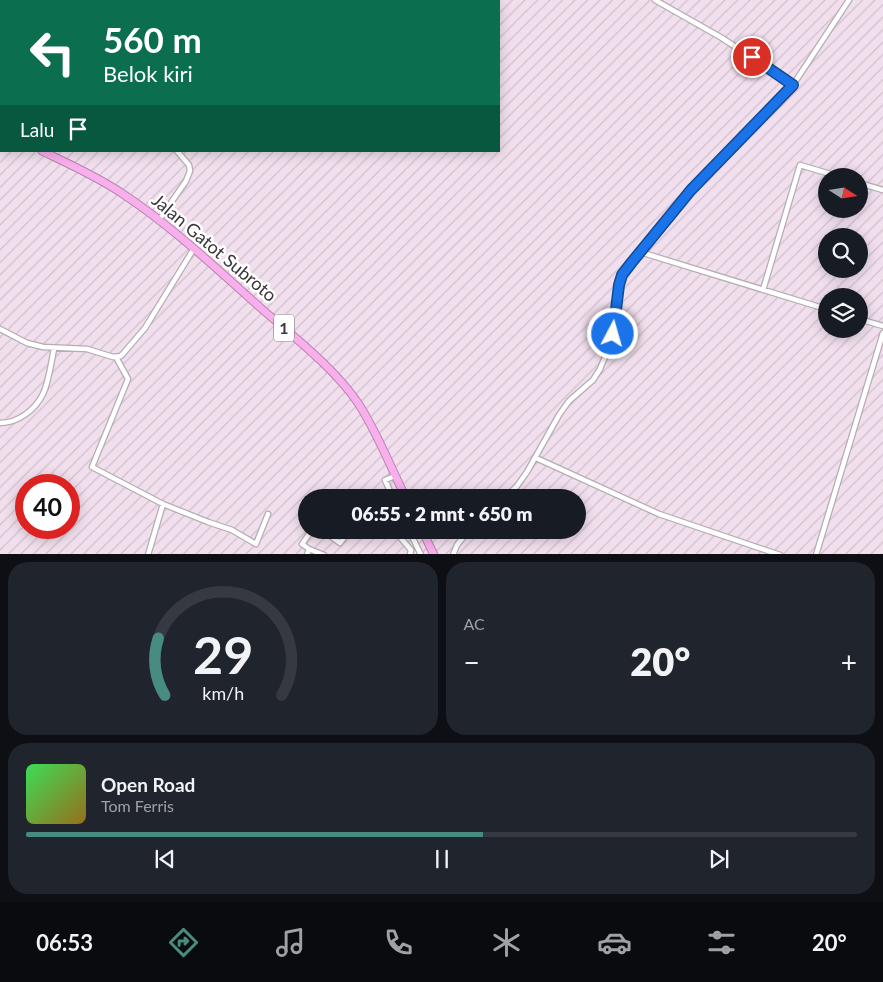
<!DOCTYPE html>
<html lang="id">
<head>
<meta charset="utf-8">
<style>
  :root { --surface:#171b24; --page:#20242c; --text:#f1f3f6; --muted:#9ea1a6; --line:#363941; --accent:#488c81 }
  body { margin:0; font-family:Lato,sans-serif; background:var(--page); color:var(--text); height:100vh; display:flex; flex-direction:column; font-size:19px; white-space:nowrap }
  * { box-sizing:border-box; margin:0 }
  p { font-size:16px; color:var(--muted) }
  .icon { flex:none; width:28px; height:28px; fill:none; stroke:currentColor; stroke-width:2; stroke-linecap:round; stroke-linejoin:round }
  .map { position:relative; height:554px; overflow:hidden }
  .details { display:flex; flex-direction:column; gap:8px; padding:8px; background:#0d0f14; flex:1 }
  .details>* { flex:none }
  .top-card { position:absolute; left:0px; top:0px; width:500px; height:152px; box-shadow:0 2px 12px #0003; background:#0b6e4f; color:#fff; overflow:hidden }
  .needle { width:32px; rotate:102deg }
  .controls { position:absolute; left:818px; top:168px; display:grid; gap:10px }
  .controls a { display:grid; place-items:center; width:50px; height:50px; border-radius:50%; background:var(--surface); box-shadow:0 2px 12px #0003; font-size:25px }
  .speed { position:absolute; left:15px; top:474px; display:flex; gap:10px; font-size:25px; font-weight:700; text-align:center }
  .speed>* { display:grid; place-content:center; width:65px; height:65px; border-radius:50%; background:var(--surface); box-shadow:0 2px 12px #0003; line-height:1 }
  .speed .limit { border:8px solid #d22; background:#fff; color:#111 }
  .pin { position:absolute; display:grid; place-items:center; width:42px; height:42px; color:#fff; margin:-21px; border:2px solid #fff; border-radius:50%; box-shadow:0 1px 5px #0007 }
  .me { position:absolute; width:55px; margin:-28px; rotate:6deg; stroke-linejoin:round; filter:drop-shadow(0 0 4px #0008) }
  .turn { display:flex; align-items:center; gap:18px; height:105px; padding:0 20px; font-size:22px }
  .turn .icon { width:65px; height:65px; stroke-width:2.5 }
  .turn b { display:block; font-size:35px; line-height:42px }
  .then { display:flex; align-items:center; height:48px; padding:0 20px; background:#0003; gap:10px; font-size:19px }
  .big { font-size:38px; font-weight:800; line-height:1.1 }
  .details .widget { flex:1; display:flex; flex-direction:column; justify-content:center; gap:8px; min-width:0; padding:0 18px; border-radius:20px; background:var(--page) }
  .details .dial { align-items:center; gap:0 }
  .dial svg { height:130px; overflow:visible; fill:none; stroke:var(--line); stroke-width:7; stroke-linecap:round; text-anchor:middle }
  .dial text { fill:var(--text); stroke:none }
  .song { display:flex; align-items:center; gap:15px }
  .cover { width:60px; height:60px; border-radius:8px; background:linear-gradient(135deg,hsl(130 70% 55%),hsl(40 70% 35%)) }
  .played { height:5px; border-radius:2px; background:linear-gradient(90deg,var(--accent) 55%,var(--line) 55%) }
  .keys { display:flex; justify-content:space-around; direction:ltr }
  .heat { display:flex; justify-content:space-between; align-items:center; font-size:28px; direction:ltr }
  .details .tiles { flex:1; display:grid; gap:8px; grid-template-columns:1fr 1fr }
  .widget:last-child { grid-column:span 2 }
  .trip { position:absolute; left:298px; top:489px; width:288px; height:50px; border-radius:25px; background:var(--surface); box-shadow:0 2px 12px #0003; font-weight:800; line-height:50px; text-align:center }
  .dock { display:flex; height:80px; justify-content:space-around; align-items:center; background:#090b0e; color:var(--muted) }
  .dock .icon { width:35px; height:35px }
  .dock .current { color:var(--accent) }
  .dock b { font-size:22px; color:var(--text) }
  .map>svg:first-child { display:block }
  .industrial { fill:url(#industrial-furrows); fill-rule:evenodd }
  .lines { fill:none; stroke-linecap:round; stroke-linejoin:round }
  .minor-casing { stroke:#b6acb4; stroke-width:7 }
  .highway-casing { stroke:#b685ae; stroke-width:9 }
  .minor { stroke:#fff; stroke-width:4.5 }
  .highway { stroke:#f8afec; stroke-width:7 }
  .route-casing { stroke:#114b97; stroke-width:12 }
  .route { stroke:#1a73e8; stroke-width:9 }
  .labels { text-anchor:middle; stroke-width:5; stroke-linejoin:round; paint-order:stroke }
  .shield { fill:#fff; stroke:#767375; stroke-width:1 }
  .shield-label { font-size:16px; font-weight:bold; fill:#3b373a }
  .street-label { font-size:18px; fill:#3b373a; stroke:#fff }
</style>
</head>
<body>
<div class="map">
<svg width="883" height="555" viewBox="0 0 883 555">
  <defs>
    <pattern id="industrial-furrows" width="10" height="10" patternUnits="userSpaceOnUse" patternTransform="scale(1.25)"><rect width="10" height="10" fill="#f1dfed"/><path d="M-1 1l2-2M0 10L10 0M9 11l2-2" fill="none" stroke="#d0c0cc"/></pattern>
  </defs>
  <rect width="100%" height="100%" fill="#f7ecf5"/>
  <path class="industrial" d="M 0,0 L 356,0 L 1,1 L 1,151 L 499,151 L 499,1 L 409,1 L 409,0 L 883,0 L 883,554 L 0,554 ZM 826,176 L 859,176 L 859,209 L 826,209 ZM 826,236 L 859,236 L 859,269 L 826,269 ZM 826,296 L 859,296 L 859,329 L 826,329 ZM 26,485 L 69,485 L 69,528 L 26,528 ZM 306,498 L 576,498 L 576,530 L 306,530 Z"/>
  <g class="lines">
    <defs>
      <path id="minor" d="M 363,0 L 364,1
        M 394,0 L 395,1
        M 655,0 L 722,38 L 793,85
        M 20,1 L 22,0
        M 230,1 L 230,0
        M 356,1 L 356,0
        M 387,1 L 387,0
        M 0,42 L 1,39
        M 859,183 L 883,190
        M 159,220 L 186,181 L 190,171 L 189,165 L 177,151
        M 640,252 L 826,309
        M 763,290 L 800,165 L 837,176
        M 859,319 L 883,326
        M 0,329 L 27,343 L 43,347 L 87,349 L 113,357 L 121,356 L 145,328 L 193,250
        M 116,357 L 128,379 L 92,467 L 163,504 L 208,522 L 232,530 L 256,544 L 268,514
        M 0,423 C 18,423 35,410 43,394 C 49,381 51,363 54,349
        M 536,458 L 659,514 L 780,555
        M 393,498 L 385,480 L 395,476
        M 505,498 L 517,486 L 527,472 L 559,415 L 569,401 L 593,380 L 600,369 L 612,340 L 619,285 L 625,271 L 647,242 L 688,193 L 793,85 L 849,0
        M 322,530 L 340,543 L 348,532
        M 394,530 L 411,550 L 410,555
        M 409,530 L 421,555
        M 373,532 L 374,530
        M 309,549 L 302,544 L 312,530
        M 148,555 L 163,504
        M 307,555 L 309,549 L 324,555
        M 453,555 L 457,545 L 469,530
        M 816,555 L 883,333"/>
      <path id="highway" d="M 0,132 L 1,132
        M 42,151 C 69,164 98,177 123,194 C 173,227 218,270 263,310 C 294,337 334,368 358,403 C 377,432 390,466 406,498
        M 422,530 L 434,555"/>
    </defs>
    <use href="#minor" class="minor-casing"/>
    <use href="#highway" class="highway-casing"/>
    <use href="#minor" class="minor"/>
    <use href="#highway" class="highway"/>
  </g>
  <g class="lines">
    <defs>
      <path id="route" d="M 613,334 L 619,285 L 622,275 L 632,262 L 691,190 L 793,85 L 752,57"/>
    </defs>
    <use href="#route" class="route-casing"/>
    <use href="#route" class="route"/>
  </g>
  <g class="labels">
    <rect class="shield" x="274" y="314.5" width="20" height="27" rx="4"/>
    <g class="shield-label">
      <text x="284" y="334">1</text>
    </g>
    <g class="street-label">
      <text transform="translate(214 248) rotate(40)" y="6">Jalan Gatot Subroto</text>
    </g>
  </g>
</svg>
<div class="controls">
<a><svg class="needle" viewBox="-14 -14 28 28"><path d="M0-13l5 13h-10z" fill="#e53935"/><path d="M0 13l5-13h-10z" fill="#9ea1a6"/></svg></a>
<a><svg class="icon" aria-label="search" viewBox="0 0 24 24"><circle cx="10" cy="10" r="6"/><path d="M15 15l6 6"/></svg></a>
<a><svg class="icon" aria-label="layers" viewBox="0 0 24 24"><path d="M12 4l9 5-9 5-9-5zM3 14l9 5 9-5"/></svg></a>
</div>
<div class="speed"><div class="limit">40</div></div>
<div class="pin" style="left:752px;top:57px;background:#d93025"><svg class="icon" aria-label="arrive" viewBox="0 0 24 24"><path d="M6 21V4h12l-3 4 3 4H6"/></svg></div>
<svg class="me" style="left:613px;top:334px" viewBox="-20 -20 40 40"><circle r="17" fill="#1a73e8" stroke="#fff" stroke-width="3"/><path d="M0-11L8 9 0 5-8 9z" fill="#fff"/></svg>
<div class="trip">06:55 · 2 mnt · 650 m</div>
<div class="top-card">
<div class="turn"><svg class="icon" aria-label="left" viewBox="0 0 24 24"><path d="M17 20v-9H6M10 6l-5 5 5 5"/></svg><div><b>560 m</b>Belok kiri</div></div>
<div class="then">Lalu<svg class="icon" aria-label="arrive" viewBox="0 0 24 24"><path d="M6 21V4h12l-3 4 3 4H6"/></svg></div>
</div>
</div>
<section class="details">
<div class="tiles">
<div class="widget dial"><svg viewBox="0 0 100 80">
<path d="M14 69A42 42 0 1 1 86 69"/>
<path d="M14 69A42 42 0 0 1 10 34" stroke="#488c81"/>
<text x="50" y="56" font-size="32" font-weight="700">29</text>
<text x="50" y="72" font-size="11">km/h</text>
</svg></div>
<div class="widget"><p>AC</p>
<div class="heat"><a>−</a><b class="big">20°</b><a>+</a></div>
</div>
<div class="widget">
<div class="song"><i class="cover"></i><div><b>Open Road</b><p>Tom Ferris</p></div></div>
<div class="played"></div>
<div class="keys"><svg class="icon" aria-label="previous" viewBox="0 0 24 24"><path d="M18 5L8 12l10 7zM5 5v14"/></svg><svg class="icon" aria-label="pause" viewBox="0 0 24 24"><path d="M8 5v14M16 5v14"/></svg><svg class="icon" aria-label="next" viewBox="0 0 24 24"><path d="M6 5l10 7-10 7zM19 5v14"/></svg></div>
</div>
</div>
</section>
<nav class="dock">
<b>06:53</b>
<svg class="icon current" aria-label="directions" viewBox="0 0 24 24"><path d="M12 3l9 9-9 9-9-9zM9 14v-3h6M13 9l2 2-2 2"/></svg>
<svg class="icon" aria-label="music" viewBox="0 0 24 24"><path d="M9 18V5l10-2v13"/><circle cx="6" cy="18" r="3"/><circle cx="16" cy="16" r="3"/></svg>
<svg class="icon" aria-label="phone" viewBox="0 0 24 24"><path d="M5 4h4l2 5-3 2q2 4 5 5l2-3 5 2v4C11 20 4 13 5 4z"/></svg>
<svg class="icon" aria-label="climate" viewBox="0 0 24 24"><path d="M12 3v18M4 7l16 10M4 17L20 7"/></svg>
<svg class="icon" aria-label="car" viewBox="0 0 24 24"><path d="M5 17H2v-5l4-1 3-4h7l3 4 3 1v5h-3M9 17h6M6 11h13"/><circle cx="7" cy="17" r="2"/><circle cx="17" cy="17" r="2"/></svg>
<svg class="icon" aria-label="filters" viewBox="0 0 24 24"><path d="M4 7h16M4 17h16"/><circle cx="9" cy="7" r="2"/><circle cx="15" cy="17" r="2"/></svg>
<b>20°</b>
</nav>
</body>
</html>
